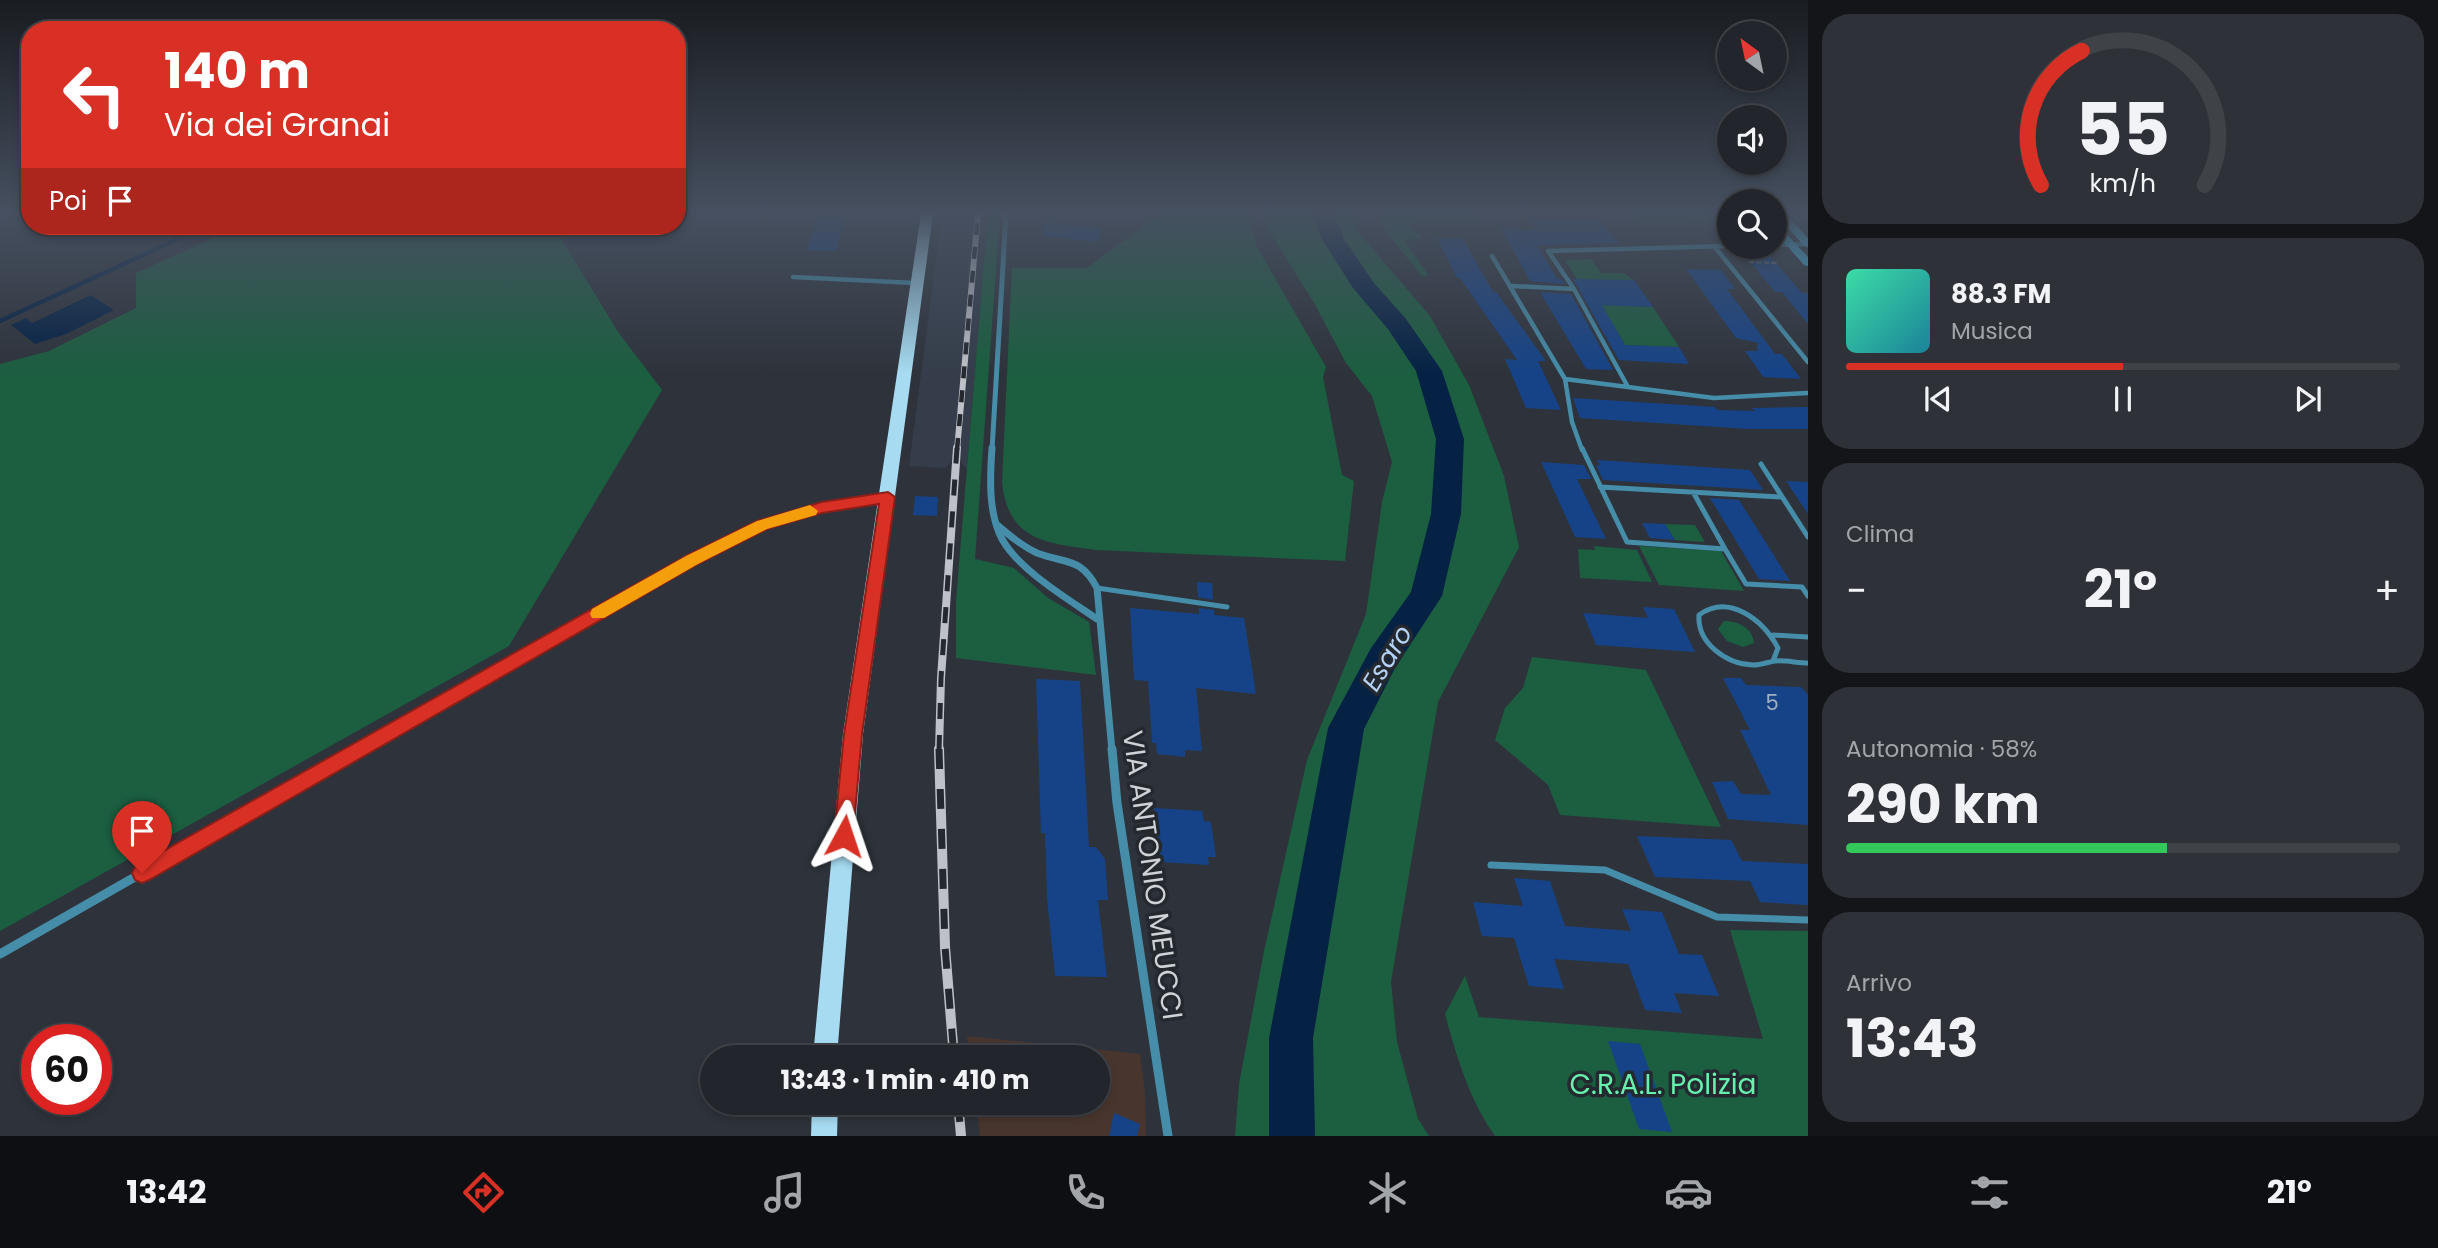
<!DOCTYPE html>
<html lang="it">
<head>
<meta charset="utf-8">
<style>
  :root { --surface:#22262c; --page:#2e3238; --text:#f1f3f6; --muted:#a2a5a9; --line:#3f4348; --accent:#d93025 }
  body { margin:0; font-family:Poppins,sans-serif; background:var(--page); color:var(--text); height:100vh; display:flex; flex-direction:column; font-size:26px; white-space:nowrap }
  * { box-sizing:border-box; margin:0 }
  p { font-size:23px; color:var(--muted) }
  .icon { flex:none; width:38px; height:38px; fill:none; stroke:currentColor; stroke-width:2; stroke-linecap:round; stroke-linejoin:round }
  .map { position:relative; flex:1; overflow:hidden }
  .side { display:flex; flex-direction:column; gap:14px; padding:14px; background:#131518; width:630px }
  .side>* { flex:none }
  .top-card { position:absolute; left:21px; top:21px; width:665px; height:214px; border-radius:28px; box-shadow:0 4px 10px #0003,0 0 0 2px var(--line); background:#d93025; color:#fff; overflow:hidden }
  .needle { width:46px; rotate:327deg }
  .buttons { position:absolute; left:1717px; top:21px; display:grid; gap:14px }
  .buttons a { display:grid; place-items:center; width:70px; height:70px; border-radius:50%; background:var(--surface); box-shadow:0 4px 10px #0003,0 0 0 2px var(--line); font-size:35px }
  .speed { position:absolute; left:21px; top:1024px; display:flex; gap:14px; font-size:35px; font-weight:700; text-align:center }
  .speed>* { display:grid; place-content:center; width:91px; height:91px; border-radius:50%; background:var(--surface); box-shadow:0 4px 10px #0003,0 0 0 2px var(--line); line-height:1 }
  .speed .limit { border:10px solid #d22; background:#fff; color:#111 }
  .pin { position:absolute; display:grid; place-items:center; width:60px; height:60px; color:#fff; margin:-72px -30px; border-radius:50% 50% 50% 0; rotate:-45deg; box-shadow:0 0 7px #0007 }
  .pin .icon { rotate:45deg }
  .me { position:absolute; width:77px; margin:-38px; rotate:5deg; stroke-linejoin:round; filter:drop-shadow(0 0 5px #0008) }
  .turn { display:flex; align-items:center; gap:24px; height:147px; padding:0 28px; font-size:32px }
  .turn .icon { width:91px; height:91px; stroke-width:2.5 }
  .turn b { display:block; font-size:49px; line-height:60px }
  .then { display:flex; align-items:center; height:66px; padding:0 28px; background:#0003; gap:14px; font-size:26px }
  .big { font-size:52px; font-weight:700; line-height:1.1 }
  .side .tile { flex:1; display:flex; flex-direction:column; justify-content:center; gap:10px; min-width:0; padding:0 24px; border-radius:28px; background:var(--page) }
  .side .dial { align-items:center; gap:0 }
  .dial svg { height:182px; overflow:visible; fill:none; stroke:var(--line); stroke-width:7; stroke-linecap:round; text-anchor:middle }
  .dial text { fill:var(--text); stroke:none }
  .song { display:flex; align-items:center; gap:21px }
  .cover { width:84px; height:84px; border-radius:10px; background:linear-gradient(135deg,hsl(160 70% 55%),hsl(190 70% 35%)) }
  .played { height:7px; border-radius:4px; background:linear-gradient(90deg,var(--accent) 50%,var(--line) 50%) }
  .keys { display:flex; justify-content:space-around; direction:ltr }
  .heat { display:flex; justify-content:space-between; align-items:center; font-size:38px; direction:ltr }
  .charge { height:10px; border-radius:5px; background:linear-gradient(90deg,#34c759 58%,var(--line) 0) }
  .trip { position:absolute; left:700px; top:1045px; width:410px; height:70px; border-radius:35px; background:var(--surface); box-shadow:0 4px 10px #0003,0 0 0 2px var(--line); font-weight:700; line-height:70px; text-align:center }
  .tab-bar { display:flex; height:112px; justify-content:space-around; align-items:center; background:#0e0f12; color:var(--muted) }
  .tab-bar .icon { width:49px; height:49px }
  .tab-bar .current { color:var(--accent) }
  .tab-bar b { font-size:32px; color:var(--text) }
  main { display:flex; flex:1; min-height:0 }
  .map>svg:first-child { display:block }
  .commercial { fill:#48362e }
  .built { fill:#353d4a }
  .green { fill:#1b5e40 }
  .water { fill:#052245 }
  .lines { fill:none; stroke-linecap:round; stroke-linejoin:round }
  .stream { stroke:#052245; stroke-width:4.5 }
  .river { fill:#052245; fill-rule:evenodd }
  .building { fill:#164387 }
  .path { stroke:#646970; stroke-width:2.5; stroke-dasharray:5 2.5; stroke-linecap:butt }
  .lane-far2 { stroke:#458da8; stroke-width:4.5 }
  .lane-far1 { stroke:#458da8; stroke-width:5 }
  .lane { stroke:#458da8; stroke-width:7 }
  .street-far2 { stroke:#458da8; stroke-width:5 }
  .street-far1 { stroke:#458da8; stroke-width:7 }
  .street { stroke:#458da8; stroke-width:9 }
  .secondary { fill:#40bfeb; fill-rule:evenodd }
  .primary { fill:#a6dbf1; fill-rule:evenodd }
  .rail-far2-casing { stroke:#bec2c8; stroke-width:6 }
  .rail-far1-casing { stroke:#bec2c8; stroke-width:8 }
  .rail-casing { stroke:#bec2c8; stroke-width:10 }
  .rail-far2 { stroke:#242930; stroke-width:4.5; stroke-dasharray:12; stroke-linecap:butt }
  .rail-far1 { stroke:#242930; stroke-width:5; stroke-dasharray:16; stroke-linecap:butt }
  .rail { stroke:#242930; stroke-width:7; stroke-dasharray:20; stroke-linecap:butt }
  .route { fill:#d93025; stroke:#8d1f18; stroke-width:2 }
  .slow { fill:#f59e0b }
  .labels { text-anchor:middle; stroke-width:7; stroke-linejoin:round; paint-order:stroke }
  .number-label { font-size:21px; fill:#a1afc4 }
  .water-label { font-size:26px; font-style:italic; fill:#b5d2f8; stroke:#242930 }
  .near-street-label { font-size:28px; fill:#cfd3d8; stroke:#242930 }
  .near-park-label { font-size:28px; fill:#66f1af; stroke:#242930 }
</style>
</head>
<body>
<main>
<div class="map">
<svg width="1808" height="1136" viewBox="0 0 1808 1136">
  <rect width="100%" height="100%" fill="#2e333b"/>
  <path class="commercial" d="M 967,1036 L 1140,1054 L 1145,1093 L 1146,1136 L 980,1136 L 976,1103 L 1097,1102 L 1097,1057 L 970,1057 Z"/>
  <path class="built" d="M 942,214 L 988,214 L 967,469 L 956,456 L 945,468 L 909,466 Z"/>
  <path class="green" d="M 988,214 L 1000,214 L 975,559 L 1014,568 L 1048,598 L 1089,622 L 1096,675 L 956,658 L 956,601 Z
    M 1160,214 L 1247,214 L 1256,245 L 1326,367 L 1323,377 L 1342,475 L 1354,481 L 1345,561 L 1096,550 C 1046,543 1008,541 1002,482 L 1012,268 L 1087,268 Z
    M 1266,214 L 1351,214 L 1359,233 L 1430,316 L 1469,385 L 1504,476 L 1519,547 L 1438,702 L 1391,982 L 1397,1042 L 1418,1119 L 1429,1136 L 1235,1136 L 1239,1084 L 1264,951 L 1307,760 L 1366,614 L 1382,502 L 1392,462 L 1372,396 L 1346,363 L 1313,301 L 1267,228 Z
    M 1378,214 L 1471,214 L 1478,222 L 1433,220 L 1407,224 L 1422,238 L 1405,241 L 1428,275 L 1422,276 L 1386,232 Z
    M 1609,214 L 1729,214 L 1729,222 L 1638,223 L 1630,214 Z
    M 240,226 L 560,226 L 557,232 L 618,332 L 662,390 L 509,646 L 0,931 L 0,364 L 49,351 L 136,308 L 136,273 Z
    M 1591,259 L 1601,273 L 1623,273 L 1634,280 L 1586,280 L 1602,305 L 1653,307 L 1679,347 L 1625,345 L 1614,326 L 1605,325 L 1565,260 Z
    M 1665,524 L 1695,525 L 1705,542 L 1675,540 Z
    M 1594,546 L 1637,550 L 1652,582 L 1580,578 L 1578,549 L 1595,550 Z
    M 1639,546 L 1721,551 L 1744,591 L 1659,585 Z
    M 1724,621 C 1738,621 1753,628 1754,643 L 1743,647 L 1727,641 L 1718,629 Z
    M 1532,657 L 1646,670 L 1721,827 L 1560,815 L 1548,785 L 1495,740 L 1505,708 L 1523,688 Z
    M 1730,930 L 1808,931 L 1808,1136 L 1495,1136 C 1469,1099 1457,1058 1445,1014 L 1465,976 L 1479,1017 L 1763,1039 Z"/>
  <path class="water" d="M 91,295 L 114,310 L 66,334 L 35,344 L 11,325 L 26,318 L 32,323 Z"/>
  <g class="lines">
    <path class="stream" d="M 0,321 L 206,226"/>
    <path class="river" d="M 1312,214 L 1334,214 L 1344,239 L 1374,283 L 1406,319 L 1442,371 L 1464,439 L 1461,514 L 1442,596 L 1395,668 L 1364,729 L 1313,1038 L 1315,1136 L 1269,1136 L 1269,1038 L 1328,728 L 1371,648 L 1411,592 L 1431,514 L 1436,439 L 1416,371 L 1388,329 L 1353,288 L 1322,239 Z"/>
  </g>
  <path class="building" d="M 818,214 L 845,214 L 836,251 L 807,250 Z
    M 1596,217 L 1619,243 L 1537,245 L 1557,279 L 1561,279 L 1565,284 L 1530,281 L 1501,228 L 1536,230 L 1527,218 Z
    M 1045,222 L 1101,228 L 1098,242 L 1042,236 Z
    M 1437,238 L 1463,239 L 1493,292 L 1496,292 L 1546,361 L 1538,361 L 1561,410 L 1526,408 L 1505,359 L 1517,360 L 1460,278 L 1457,278 Z
    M 1742,252 L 1767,253 L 1802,293 L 1808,293 L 1808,324 L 1782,292 L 1775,292 Z
    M 1686,269 L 1721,270 L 1735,289 L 1727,289 L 1775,354 L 1782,354 L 1801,379 L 1763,377 L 1745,351 L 1757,351 L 1758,343 L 1736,338 Z
    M 1573,279 L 1634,280 L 1653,307 L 1602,305 L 1625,345 L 1679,347 L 1689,364 L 1619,360 Z
    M 1540,292 L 1571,294 L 1613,370 L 1586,369 Z
    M 1573,398 L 1715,407 L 1717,410 L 1755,411 L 1752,408 L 1808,407 L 1808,429 L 1749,429 L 1580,418 Z
    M 1597,460 L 1750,470 L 1763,490 L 1603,480 L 1596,465 L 1600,466 Z
    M 1541,462 L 1584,465 L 1591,479 L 1577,479 L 1606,539 L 1575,537 Z
    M 1786,481 L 1808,482 L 1808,514 Z
    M 915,496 L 938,497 L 937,516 L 913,515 Z
    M 1710,498 L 1739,500 L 1790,581 L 1759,579 Z
    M 1642,523 L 1665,524 L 1675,540 L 1650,538 Z
    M 1197,582 L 1212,583 L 1213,600 L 1198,597 Z
    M 1643,607 L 1674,609 L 1695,652 L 1596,645 L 1583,613 L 1648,618 Z
    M 1130,608 L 1199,614 L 1199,608 L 1214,610 L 1214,615 L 1244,618 L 1256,694 L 1196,688 L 1202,751 L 1185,750 L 1185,757 L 1157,754 L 1156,743 L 1152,743 L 1148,681 L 1134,680 Z
    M 1723,678 L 1741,678 L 1746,685 L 1801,687 L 1808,695 L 1808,825 L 1728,819 L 1712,782 L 1733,781 L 1741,794 L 1771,795 L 1740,730 L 1750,730 Z
    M 1036,679 L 1080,681 L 1089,847 L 1096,847 L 1105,859 L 1108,900 L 1098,900 L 1107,977 L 1055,976 L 1047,898 L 1045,833 L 1041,833 Z
    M 1154,808 L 1202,811 L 1204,821 L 1211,822 L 1216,857 L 1208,857 L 1209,865 L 1160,862 Z
    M 1637,836 L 1731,840 L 1742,861 L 1808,864 L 1808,905 L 1760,902 L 1750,881 L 1655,877 Z
    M 1514,878 L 1550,881 L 1565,926 L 1631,931 L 1622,909 L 1662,912 L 1679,954 L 1702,955 L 1719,996 L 1674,993 L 1682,1013 L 1645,1010 L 1628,964 L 1554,959 L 1564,989 L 1529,986 L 1514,938 L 1482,936 L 1473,902 L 1523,906 Z
    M 1608,1041 L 1640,1044 L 1672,1132 L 1639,1129 Z
    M 1114,1113 L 1140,1124 L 1137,1136 L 1109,1136 Z"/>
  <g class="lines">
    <path class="path" d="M 1749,262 L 1777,263"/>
    <path class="lane-far2" d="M 1774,245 L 1808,244
      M 1714,246 L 1808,362
      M 1548,251 L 1729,246
      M 1548,251 L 1574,289 L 1628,387
      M 1492,256 L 1565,379 L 1572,422 L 1582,450
      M 793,277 L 915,283
      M 1511,286 L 1574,289
      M 1565,379 L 1714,398 L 1808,393"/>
    <path class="lane-far1" d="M 1582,448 L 1627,542 L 1725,549 L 1746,584 L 1802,587 L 1808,596
      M 1761,464 L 1808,537
      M 1600,487 L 1782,497
      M 1693,492 L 1725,549
      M 1097,588 L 1227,607
      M 1773,635 L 1808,637
      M 1773,661 L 1778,648 C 1763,620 1729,593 1699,615 C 1697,643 1726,664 1753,665 C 1761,665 1768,662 1775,661 C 1786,660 1797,663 1808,663"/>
    <path class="lane" d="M 1491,865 L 1605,870 L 1717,917 L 1808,920"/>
    <path class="street-far2" d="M 992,450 L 1006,214"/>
    <path class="street-far1" d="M 992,448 C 990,476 988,513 1002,539 C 1019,570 1068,599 1097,619
      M 996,524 C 1009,535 1022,546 1037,553 C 1066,564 1081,557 1097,588 L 1112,751
      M 356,751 L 692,560 L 762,525 L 822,508 L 887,497"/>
    <path class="street" d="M 1112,749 L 1117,803 L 1168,1136
      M 0,954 L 359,749"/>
    <path class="secondary" d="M 1776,214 L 1786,214 L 1808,238 L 1808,247 L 1804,246 Z
      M 1774,221 L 1808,257 L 1808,266 L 1804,265 L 1774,231 Z"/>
    <path class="primary" d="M 921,214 L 933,214 L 863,734 L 837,1057 L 813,1057 L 843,734 Z
      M 812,1102 L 838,1102 L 837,1136 L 811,1136 Z"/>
    <defs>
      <path id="rail-far2" d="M 957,450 L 978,214"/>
      <path id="rail-far1" d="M 939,751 L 941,678 L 957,448"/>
      <path id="rail" d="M 939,749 L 945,947 L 954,1057
        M 958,1102 L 961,1136"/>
    </defs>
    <use href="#rail-far2" class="rail-far2-casing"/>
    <use href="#rail-far1" class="rail-far1-casing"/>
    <use href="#rail" class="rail-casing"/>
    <use href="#rail-far2" class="rail-far2"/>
    <use href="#rail-far1" class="rail-far1"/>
    <use href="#rail" class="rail"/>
  </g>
  <linearGradient id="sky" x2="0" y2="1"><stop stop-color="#191c20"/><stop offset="0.57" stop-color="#465060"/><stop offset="1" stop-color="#465060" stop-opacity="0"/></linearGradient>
  <rect width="1808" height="373" fill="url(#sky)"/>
  <path class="route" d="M 888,492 L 895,497 L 862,734 L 853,836 L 850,843 L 844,845 L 837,843 L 834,836 L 844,734 L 879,504 L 822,513 L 767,529 L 698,564 L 149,880 L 142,883 L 135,880 L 132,873 L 135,867 L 686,556 L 757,521 L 822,502 Z"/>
  <path class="slow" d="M 810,505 L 818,511 L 816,515 L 767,529 L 698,564 L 604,618 L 592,618 L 590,614 L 592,609 L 686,556 L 757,521 Z"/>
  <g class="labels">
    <g class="number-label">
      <text x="1772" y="710">5</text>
    </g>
    <g class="water-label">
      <text transform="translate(1387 658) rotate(-59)" y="9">Esaro</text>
    </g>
    <g class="near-street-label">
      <text transform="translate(1153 875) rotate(82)" y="10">VIA ANTONIO MEUCCI</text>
    </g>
    <g class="near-park-label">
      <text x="1663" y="1094">C.R.A.L. Polizia</text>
    </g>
  </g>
</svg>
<div class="buttons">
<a><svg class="needle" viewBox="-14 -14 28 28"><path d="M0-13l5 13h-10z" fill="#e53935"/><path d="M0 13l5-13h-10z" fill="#a2a5a9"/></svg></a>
<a><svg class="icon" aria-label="sound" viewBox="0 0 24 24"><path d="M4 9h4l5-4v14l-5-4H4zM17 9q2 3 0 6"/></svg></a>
<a><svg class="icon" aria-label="search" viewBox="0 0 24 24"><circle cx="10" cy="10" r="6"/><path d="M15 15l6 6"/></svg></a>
</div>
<div class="speed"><div class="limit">60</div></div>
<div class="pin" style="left:142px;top:873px;background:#d93025"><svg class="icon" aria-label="arrive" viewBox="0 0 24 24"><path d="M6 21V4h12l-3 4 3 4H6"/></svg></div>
<svg class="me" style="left:844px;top:836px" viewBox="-20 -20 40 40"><path d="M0-17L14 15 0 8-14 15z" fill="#d93025" stroke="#fff" stroke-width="4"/></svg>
<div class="trip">13:43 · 1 min · 410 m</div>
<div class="top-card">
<div class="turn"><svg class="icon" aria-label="left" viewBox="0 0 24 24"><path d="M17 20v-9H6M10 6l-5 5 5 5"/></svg><div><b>140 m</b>Via dei Granai</div></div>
<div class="then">Poi<svg class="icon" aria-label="arrive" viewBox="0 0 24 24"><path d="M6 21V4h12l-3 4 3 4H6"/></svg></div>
</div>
</div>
<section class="side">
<div class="tile dial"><svg viewBox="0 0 100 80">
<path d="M14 69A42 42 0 1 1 86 69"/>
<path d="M14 69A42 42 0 0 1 32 10" stroke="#d93025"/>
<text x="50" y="56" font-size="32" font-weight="700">55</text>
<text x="50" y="72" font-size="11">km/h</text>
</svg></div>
<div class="tile">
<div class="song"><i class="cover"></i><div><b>88.3 FM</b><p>Musica</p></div></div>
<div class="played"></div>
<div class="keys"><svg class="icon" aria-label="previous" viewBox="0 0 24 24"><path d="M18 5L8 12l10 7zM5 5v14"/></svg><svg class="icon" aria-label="pause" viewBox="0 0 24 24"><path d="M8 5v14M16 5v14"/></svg><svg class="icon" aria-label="next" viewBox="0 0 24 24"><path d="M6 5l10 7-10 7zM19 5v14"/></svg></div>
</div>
<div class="tile"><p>Clima</p>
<div class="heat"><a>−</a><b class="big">21°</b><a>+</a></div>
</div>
<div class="tile"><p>Autonomia · 58%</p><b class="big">290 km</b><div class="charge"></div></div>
<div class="tile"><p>Arrivo</p><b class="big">13:43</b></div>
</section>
</main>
<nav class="tab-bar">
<b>13:42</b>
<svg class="icon current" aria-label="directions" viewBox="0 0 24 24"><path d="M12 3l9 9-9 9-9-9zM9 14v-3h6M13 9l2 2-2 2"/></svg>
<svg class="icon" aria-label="music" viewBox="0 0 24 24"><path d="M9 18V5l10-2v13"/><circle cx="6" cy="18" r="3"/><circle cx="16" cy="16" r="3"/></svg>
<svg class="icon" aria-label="phone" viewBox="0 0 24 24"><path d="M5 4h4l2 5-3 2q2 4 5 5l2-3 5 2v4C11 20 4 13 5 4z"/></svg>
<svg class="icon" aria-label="climate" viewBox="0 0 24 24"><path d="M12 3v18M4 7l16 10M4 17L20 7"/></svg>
<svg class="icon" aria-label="car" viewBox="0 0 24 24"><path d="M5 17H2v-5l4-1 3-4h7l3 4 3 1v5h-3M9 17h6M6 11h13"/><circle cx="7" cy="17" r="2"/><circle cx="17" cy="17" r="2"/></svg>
<svg class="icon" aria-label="filters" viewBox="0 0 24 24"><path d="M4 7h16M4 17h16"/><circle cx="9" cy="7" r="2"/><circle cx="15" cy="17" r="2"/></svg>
<b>21°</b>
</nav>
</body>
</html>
